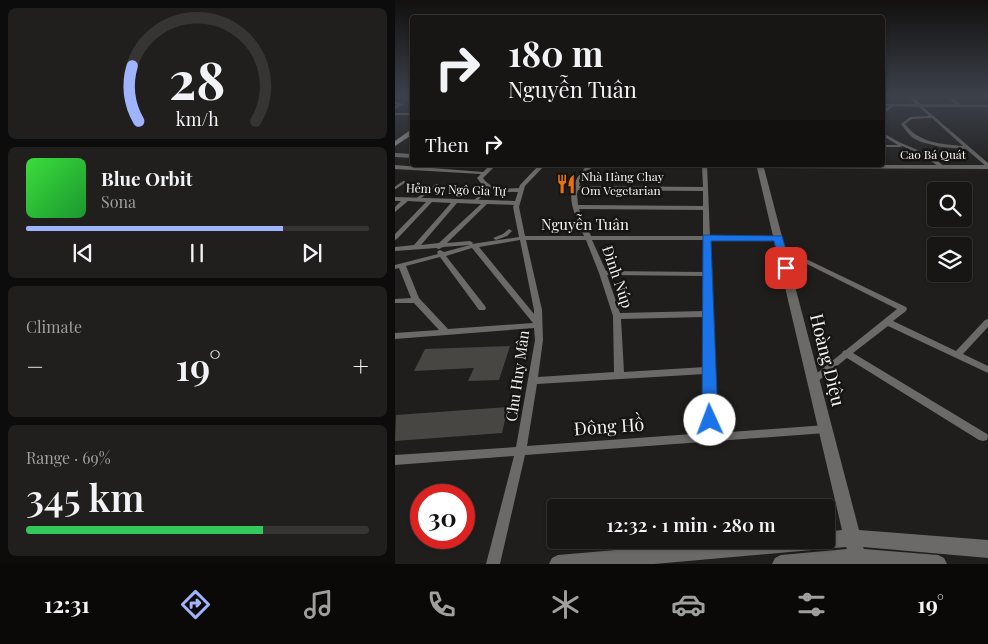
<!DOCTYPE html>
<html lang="en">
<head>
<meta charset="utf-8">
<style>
  :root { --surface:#181615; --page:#211f1e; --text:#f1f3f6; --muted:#9f9fa0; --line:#363534; --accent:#a0b3fd }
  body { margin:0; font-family:"Playfair Display",serif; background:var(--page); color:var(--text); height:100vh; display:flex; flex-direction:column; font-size:19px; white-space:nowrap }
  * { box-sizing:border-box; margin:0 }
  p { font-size:16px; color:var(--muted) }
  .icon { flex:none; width:28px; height:28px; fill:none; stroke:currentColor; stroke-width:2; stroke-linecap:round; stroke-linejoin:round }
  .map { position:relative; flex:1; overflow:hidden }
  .side { display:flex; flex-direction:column; gap:8px; padding:8px; background:#0d0c0c; width:395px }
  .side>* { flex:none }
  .banner { position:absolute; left:15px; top:15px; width:475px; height:152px; border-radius:5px; box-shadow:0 1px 4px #0004,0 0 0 1px var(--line); background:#181615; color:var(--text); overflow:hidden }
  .buttons { position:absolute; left:532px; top:182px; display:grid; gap:10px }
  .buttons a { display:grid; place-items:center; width:45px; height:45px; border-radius:5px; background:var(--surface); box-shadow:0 1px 4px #0004,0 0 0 1px var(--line); font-size:25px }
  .speed { position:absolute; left:15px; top:484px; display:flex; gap:10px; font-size:25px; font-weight:700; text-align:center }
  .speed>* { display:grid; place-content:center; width:65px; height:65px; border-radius:50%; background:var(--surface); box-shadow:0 1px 4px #0004,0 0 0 1px var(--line); line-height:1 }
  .speed .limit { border:8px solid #d22; background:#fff; color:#111 }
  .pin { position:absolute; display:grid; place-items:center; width:42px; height:42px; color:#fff; margin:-21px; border-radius:10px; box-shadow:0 2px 8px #0006 }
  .me { position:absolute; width:55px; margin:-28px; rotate:358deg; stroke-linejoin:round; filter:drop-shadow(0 0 4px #0008) }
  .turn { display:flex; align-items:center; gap:18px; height:105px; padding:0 15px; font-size:22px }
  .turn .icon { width:65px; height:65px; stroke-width:2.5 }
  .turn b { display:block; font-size:35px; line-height:42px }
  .then { display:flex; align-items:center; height:48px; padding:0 15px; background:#0003; gap:10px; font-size:19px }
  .big { font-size:38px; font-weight:600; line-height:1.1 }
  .side .widget { flex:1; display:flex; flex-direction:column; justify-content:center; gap:8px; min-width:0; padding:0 18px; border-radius:8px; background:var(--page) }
  .side .dial { align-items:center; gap:0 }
  .dial svg { height:130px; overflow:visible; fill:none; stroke:var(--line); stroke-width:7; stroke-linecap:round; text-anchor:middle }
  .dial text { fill:var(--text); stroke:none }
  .song { display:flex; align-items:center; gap:15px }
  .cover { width:60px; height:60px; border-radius:8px; background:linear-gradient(135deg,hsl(120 70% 55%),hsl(130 70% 35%)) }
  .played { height:5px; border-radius:2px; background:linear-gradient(90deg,var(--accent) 75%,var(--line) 75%) }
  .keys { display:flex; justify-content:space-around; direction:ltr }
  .heat { display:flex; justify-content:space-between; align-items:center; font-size:28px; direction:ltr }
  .charge { height:8px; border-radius:4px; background:linear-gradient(90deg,#34c759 69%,var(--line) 0) }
  .trip { position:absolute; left:152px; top:499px; width:288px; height:50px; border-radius:5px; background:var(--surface); box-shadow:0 1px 4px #0004,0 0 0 1px var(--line); font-weight:600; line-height:50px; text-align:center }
  .menu { display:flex; height:80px; justify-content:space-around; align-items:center; background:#0a0908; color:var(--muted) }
  .menu .icon { width:35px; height:35px }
  .menu .selected { color:var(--accent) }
  .menu b { font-size:22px; color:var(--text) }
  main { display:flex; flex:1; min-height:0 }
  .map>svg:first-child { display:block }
  .building { fill:#484643 }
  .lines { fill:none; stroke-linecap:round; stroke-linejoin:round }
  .service { stroke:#6b6a68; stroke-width:2.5 }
  .minor { fill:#6b6a68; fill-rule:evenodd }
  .tertiary { fill:#6b6a68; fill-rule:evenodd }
  .secondary { fill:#969592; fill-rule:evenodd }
  .route { fill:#1a73e8; stroke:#114b97 }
  .labels { text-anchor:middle; stroke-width:5; stroke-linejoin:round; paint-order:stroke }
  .far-street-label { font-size:12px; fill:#f4f3f1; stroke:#171513 }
  .far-poi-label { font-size:12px; fill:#f4f3f1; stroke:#171513; text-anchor:start }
  .street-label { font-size:15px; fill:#f4f3f1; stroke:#171513 }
  .near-street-label { font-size:18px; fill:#f4f3f1; stroke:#171513 }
</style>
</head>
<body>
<main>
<section class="side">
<div class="widget dial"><svg viewBox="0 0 100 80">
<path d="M14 69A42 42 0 1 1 86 69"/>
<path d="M14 69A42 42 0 0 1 10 35" stroke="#a0b3fd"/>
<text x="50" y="56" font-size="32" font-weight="700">28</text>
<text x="50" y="72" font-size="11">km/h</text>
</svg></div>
<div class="widget">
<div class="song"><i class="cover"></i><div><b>Blue Orbit</b><p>Sona</p></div></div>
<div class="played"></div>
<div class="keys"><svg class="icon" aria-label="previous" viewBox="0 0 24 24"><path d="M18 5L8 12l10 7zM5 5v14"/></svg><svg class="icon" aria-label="pause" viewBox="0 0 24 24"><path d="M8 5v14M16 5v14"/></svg><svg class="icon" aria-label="next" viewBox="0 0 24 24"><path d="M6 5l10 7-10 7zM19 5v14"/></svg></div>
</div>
<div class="widget"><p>Climate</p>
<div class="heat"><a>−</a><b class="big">19°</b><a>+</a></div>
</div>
<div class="widget"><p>Range · 69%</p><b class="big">345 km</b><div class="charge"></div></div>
</section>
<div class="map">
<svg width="593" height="564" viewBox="0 0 593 564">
  <rect width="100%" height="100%" fill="#201e1c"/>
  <path class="building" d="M 115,346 L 104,380 L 73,381 L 79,368 L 19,371 L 30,349 Z
    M 113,407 L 107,433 L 0,441 L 1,415 Z"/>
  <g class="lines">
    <path class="service" d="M 0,188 L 9,182
      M 21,200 L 42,185
      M 79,202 L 94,188"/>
    <path class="minor" d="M 512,96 L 516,96 L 526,104 L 561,104 L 550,96 L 554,96 L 566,105 L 593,105 L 593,107 L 528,107 L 593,163 L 593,168 L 571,149 L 546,147 L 526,142 L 518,138 L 512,132 L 506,124 L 515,117 L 534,116 L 524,107 L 499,106 L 488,114 L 488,111 L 494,106 L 488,106 L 488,104 L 521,104 ZM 537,118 L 568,146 C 546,144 524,143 510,124 L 517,119 Z
      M 0,102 L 9,104 L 0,109 L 0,106 L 3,105 L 0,104 Z
      M 0,113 L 18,113 L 18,115 L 0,115 Z
      M 488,133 L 504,142 L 534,155 L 549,166 L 544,167 L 531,157 L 507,146 L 505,147 L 488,147 L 488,145 L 503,145 L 488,136 Z
      M 0,165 L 88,172 L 95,165 L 101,165 L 88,178 C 96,190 110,189 124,188 L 125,185 L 144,165 L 150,165 L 130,186 L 124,207 L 130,236 L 189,236 C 182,219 170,199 180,182 C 183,176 188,170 192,165 L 198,165 L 185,183 L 184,186 L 308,187 L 307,166 L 312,165 L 315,236 L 383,236 L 386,238 L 383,240 L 315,240 L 321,433 L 431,425 L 435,426 L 436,429 L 435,432 L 431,433 L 130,455 L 105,564 L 91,564 L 119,456 L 0,465 L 0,455 L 121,447 L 140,340 L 139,328 L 0,339 L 0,333 L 44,330 L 19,303 L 0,303 L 0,299 L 16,298 L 4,268 L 0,269 L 0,265 L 43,254 L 42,252 L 43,251 L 45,250 L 49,252 L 75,245 L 48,247 L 44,249 L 41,248 L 0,251 L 0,247 L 19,245 L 56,203 L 37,202 L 2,239 L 0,240 L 0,234 L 31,202 L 13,201 L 0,212 L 0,207 L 6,201 L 0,201 L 0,197 L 120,201 L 123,192 C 106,192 92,193 82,178 L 86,174 L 0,169 ZM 183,190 L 308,191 L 308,206 L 183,205 L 182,194 ZM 62,203 L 86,204 L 44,243 L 26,245 ZM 92,204 L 119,205 L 118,207 L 124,237 L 77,244 L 78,243 L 77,242 L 75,241 L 52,243 ZM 184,209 L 308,210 L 308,236 L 196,236 ZM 125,240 L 139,310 L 139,314 L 84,247 ZM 131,240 L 191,240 L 204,273 L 218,316 L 219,372 L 143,377 L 148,340 L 147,310 ZM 197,240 L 308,240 L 309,272 L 211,271 ZM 77,248 L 138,323 L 53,329 L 24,298 L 11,266 L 45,257 L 84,310 L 90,310 L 91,308 L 90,306 L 51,256 ZM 212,275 L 309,276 L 309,311 L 225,313 ZM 309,317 L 310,367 L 229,372 L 226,319 ZM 310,374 L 311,433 L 132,446 L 142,384 Z
      M 114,229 L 117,231 L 112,236 L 101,240 L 98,238 L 108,234 Z
      M 386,247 L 511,307 L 512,309 L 511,311 L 498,321 L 561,351 L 590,320 L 593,319 L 593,327 L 568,354 L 593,366 L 593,373 L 493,326 L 458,353 L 592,434 L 593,436 L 592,440 L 588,441 L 584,440 L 452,358 L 422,382 L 419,384 L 416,382 L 414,380 L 416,378 L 447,353 L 448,351 L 451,350 L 502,309 L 384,250 L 383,249 Z"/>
    <path class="tertiary" d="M 589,96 L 593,96 L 593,100 Z
      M 0,153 L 18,154 L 18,158 L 0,157 Z
      M 150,165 L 593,165 L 593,169 L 369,168 L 464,530 L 593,540 L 593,558 L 468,547 L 469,549 L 543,555 L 549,558 L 552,564 L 377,564 L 380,558 L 386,555 L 452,549 L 451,547 L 259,564 L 154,564 L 157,558 L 163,555 L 336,540 L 431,540 L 431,532 L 447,530 L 362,168 L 153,167 Z"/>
    <path class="secondary" d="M 18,128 L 18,134 L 0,146 L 0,141 Z"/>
  </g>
  <linearGradient id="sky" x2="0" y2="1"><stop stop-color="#12100f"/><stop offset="0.55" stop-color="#3c414b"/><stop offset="1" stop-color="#3c414b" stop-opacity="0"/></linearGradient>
  <rect width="593" height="175" fill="url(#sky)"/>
  <path class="route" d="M 308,235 L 387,236 L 396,268 L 391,271 L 386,268 L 379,241 L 316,241 L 323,420 L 321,425 L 315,427 L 310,425 L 307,420 Z"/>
  <defs>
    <symbol id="restaurant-bare" viewBox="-9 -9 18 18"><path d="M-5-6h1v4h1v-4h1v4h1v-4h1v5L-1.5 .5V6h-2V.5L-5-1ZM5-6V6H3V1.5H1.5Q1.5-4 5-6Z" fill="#e8710a" stroke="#171513" stroke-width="2.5" paint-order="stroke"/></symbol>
  </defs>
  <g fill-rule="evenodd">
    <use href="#restaurant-bare" x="157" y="170" width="28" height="28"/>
  </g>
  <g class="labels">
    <g class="far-street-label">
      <text x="538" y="159">Cao Bá Quát</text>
      <text transform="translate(61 190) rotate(2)" y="4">Hẻm 97 Ngô Gia Tự</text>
    </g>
    <g class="far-poi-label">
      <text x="186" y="181">Nhà Hàng Chay<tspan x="186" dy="14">Om Vegetarian</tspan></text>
    </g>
    <g class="street-label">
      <text x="190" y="230">Nguyễn Tuân</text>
      <text transform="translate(222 277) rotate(71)" y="5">Đinh Núp</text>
      <text transform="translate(123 376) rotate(-82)" y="5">Chu Huy Mân</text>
    </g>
    <g class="near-street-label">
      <text transform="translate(432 360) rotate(76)" y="6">Hoàng Diệu</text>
      <text transform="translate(214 427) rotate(-4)" y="6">Đông Hồ</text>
    </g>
  </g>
</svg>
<div class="buttons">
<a><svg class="icon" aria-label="search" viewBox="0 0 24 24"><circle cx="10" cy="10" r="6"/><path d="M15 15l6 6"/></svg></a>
<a><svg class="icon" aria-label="layers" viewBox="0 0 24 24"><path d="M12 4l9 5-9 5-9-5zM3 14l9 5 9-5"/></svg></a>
</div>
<div class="speed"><div class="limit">30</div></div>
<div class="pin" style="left:391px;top:268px;background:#d93025"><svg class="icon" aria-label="arrive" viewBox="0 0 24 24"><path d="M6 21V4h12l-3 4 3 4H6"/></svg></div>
<svg class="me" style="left:315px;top:420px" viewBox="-20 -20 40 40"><circle r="19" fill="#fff"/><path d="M0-13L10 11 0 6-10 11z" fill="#1a73e8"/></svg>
<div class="trip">12:32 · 1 min · 280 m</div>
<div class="banner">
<div class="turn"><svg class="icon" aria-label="right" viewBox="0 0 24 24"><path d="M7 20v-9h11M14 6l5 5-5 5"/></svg><div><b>180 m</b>Nguyễn Tuân</div></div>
<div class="then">Then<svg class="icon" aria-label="right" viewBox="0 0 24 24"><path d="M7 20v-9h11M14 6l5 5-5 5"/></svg></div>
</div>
</div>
</main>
<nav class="menu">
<b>12:31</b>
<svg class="icon selected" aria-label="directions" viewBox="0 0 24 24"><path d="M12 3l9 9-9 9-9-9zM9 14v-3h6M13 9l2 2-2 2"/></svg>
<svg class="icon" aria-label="music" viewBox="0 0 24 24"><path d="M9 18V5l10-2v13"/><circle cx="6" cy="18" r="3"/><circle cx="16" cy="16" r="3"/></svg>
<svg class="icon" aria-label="phone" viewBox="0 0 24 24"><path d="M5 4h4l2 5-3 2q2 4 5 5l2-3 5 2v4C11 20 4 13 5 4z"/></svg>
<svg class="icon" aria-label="climate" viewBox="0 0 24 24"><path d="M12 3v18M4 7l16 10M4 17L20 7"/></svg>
<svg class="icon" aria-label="car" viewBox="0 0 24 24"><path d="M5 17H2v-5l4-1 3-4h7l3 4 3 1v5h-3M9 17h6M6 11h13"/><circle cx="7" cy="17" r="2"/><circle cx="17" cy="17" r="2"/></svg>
<svg class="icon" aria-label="filters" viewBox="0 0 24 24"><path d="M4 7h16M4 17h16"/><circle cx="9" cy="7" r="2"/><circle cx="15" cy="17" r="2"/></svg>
<b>19°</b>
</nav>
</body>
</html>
